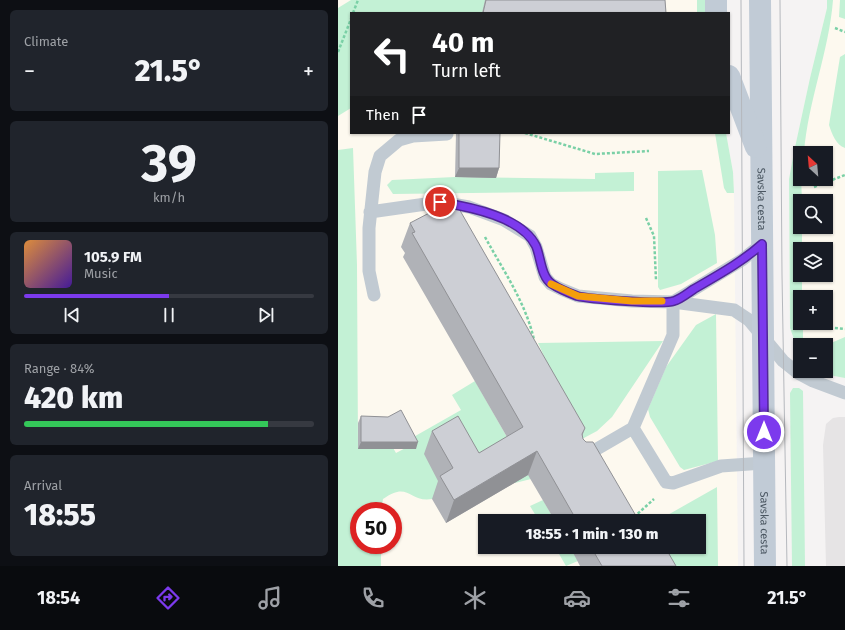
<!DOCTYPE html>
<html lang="en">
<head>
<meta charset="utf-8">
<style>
  :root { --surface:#171b24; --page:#20242c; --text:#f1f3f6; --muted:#9ea1a6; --line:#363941; --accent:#7c3aed }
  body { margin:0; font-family:"Fira Sans",sans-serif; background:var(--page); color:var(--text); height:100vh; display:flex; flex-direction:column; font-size:15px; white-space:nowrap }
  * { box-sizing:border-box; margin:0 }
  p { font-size:13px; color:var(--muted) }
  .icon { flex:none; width:22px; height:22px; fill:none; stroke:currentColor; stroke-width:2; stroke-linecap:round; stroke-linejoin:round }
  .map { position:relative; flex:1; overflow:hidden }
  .panel { display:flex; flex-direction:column; gap:10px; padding:10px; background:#0d0f14; width:338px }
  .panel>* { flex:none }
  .hud { position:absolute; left:12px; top:12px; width:380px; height:122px; border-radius:0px; box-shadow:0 1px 3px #0004; background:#202124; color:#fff; overflow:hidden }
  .needle { width:26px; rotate:334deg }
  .tools { position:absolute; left:455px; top:146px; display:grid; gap:8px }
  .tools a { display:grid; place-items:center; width:40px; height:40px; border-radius:0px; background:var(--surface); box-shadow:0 1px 3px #0004; font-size:20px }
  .speed { position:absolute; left:12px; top:502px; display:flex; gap:8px; font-size:20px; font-weight:700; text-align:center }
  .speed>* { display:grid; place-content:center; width:52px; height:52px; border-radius:50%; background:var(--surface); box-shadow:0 1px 3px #0004; line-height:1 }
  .speed .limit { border:6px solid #d22; background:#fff; color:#111 }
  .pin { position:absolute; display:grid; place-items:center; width:34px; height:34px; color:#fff; margin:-17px; border:2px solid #fff; border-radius:50%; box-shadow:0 1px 4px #0007 }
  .me { position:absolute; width:44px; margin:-22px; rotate:0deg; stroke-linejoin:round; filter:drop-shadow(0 0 3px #0008) }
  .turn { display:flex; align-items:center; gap:14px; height:84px; padding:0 16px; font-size:18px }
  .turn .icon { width:52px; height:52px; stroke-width:2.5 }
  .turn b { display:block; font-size:28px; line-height:34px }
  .then { display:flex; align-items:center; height:38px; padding:0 16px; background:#0003; gap:8px; font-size:15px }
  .big { font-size:30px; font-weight:800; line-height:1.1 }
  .panel .widget { flex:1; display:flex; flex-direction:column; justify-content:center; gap:6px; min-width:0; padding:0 14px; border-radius:6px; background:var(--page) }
  .panel .dial { align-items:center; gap:0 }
  .dial b { font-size:52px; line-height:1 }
  .song { display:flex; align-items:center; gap:12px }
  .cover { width:48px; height:48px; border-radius:6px; background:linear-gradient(135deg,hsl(30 70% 55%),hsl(260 70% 35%)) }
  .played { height:4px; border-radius:2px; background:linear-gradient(90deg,var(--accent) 50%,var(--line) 50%) }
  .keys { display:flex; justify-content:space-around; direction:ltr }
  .heat { display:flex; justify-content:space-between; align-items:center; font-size:22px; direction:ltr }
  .charge { height:6px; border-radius:3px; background:linear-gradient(90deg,#34c759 84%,var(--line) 0) }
  .trip { position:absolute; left:140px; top:514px; width:228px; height:40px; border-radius:0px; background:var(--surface); box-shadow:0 1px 3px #0004; font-weight:800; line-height:40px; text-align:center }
  .tab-bar { display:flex; height:64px; justify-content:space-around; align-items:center; background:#090b0e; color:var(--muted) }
  .tab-bar .icon { width:28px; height:28px }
  .tab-bar .on { color:var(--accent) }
  .tab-bar b { font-size:18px; color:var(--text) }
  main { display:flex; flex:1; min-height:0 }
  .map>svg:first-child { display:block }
  .commercial { fill:#fdf9ef; fill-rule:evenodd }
  .education { fill:#e6e4e5 }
  .green { fill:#c3f1d5 }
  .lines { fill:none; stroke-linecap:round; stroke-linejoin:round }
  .path { stroke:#7ad0a6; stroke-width:2.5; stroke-dasharray:3 2; stroke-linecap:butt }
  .lane { stroke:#c1cad2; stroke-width:13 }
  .secondary { stroke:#c1cbd6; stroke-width:22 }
  .tram { stroke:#b5b8bd; stroke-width:1 }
  .wall { fill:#b0b2b7 }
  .shaded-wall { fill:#909195 }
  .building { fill:#cdcfd5; stroke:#909195 }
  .route-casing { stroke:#51269a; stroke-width:10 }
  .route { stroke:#7c3aed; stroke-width:7 }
  .slow { stroke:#f59e0b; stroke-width:7 }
  .labels { text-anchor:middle; stroke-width:3; stroke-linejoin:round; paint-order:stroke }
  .street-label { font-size:11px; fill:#4a5661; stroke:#fff }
</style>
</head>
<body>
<main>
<section class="panel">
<div class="widget"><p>Climate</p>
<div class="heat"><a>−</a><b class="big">21.5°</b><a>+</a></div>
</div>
<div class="widget dial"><b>39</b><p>km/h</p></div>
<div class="widget">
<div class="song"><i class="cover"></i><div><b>105.9 FM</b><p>Music</p></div></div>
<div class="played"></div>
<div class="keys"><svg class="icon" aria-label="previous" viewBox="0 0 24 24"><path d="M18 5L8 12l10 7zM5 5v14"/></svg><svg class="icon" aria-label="pause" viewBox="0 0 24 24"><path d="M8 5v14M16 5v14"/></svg><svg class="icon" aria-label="next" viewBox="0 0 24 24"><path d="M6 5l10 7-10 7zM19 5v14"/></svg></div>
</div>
<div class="widget"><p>Range · 84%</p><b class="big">420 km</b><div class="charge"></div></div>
<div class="widget"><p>Arrival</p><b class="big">18:55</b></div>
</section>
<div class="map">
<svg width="507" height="566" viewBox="0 0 507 566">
  <rect width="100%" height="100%" fill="#f5f3f3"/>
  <path class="commercial" d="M 0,0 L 371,0 L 371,13 L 13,13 L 13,133 L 388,133 L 395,172 L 396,193 L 400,566 L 0,566 ZM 21,511 L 55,511 L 55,545 L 21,545 ZM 147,521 L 361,521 L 361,547 L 147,547 Z
    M 489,0 L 507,0 L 507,378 L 496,376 L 486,371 L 488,371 L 488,345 L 462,345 L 462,352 L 452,328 L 451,179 L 456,152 L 472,78 L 489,8 ZM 462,153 L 488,153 L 488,179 L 462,179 ZM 462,201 L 488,201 L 488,227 L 462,227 ZM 462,249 L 488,249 L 488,275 L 462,275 ZM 462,297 L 488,297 L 488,323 L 462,323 Z"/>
  <path class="education" d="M 501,417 L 507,417 L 507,566 L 488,566 L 485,445 L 488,424 L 495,418 Z"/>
  <path class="green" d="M 13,0 L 169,0 L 166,13 L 13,13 L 13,108 L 0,116 L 0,8 Z
    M 359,0 L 371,0 L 371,13 L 359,13 Z
    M 489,0 L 495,0 C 491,52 470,101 466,153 L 462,153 L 464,201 L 462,201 L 462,227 L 464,227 L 464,249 L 462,249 L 462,275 L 464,275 L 464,297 L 462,297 L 462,323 L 465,323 L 465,345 L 462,345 L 462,348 L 457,342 L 452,328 L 451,179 L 456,152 L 472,78 L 489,8 Z
    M 502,0 L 507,0 L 507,19 L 501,17 Z
    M 507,54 L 507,148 C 498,145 494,134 491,125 L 502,57 Z
    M 377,133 L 388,133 L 395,172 L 396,193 L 389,193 L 386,188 Z
    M 15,148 L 19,265 L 20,449 L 43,427 L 58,453 L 75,444 L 72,439 L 123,410 L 114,395 L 137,381 L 193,479 L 177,483 L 163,459 L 94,499 C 71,503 71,480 45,499 L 43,511 L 21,511 L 21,545 L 43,545 L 43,566 L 0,566 L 0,150 Z
    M 364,170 L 377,235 L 379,263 L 343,284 L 322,290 L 320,287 L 320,171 Z
    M 296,172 L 296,191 L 55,194 L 49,185 L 54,180 L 117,177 L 257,179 L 257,173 Z
    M 378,314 L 380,461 L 346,470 L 342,467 L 312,417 L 310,409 L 328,367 L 358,325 Z
    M 507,337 L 507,378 L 496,376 L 486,371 L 488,371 L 488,348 L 493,343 Z
    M 325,341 L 274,417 L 259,431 L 244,439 L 200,343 Z
    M 455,388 L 461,388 L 465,391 L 467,566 L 454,566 L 452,393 Z
    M 379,487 L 380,566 L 326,566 L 315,547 L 361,547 L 361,521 L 319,521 Z
    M 205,500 L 217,521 L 201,521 L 192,506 Z
    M 217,547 L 232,547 L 240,561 L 228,566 Z"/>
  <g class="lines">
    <path class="path" d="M 15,13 L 20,0
      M 497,28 L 507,32
      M 0,52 L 13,19
      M 187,133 L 257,154 L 311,151
      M 476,187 L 507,175
      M 308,218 L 316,236 L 318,280
      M 147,237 C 165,270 188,303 196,340
      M 477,326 L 507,329
      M 296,517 L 316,499"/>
    <path class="lane" d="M 32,212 L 102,202 L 131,207 L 166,220 L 192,236 L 198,247 L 207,277 L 213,284 L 223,289 L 240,296 L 294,301 L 335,302 L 396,310 L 411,320 L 445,361 L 460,373 L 475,381 L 507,393
      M 36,295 L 31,271 L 31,228 L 37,172 L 42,156 L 61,140 L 75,136 L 109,134
      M 335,302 L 335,335 L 295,428 L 328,482 L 335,483 L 383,466 L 426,463
      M 335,302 L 404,260 L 424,244
      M 245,457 L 295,428"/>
    <g class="secondary">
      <path d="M 378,0 L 378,13"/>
      <path id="s1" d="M 422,0 L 427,566"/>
      <path d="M 391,76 L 418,147"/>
    </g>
    <path class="tram" d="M 403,0 L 406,566
      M 442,0 L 444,275 L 449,566"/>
  </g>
  <path class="wall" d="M 147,0 L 327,0 L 328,13 L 144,13 Z
    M 118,133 L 162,133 L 161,168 L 158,178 L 117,177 Z
    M 101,217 L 247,428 L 244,437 L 245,439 L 301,521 L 217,521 L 190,475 L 108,523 L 94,499 L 100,481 L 86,454 L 94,431 L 141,453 L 169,437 L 65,257 L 67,253 L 63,247 L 72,223 Z
    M 23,416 L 78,449 L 20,449 L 20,423 Z
    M 232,547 L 327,547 L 338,566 L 242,566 Z"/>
  <path class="shaded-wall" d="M 121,168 L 161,168 L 158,178 L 117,177 Z
    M 23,442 L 80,442 L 78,449 L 20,449 Z
    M 199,451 L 190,475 L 108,523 L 116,500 Z"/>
  <path class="building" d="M 148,0 L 327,0 L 328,13 L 145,13 Z
    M 121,133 L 162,133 L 161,168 L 121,168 Z
    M 120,207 L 247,428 L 244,434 L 245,439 L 248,442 L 255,442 L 301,521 L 239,521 L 199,451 L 116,500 L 102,476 L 115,468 L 94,431 L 120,416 L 141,453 L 185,427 L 74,233 L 77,232 L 72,223 L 97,210 L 101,217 Z
    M 63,410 L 80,442 L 23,442 L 23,416 L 50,417 Z
    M 253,547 L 327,547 L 338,566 L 264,566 Z"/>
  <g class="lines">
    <defs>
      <path id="route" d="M 102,202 C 132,207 184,217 198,246 C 203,258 203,277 214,284 C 221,289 231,293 239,296 C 251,299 325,305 336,301 C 343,299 350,293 356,289 C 380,275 404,262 424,244 L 426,432"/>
    </defs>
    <use href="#route" class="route-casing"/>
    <use href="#route" class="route"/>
    <path class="slow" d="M 213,284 L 240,296 L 294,301 L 324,301"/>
  </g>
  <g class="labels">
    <g class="street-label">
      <text dy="4" stroke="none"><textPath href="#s1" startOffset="199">Savska cesta</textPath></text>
      <text dy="4" stroke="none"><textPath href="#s1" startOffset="523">Savska cesta</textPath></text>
    </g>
  </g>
</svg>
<div class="tools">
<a><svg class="needle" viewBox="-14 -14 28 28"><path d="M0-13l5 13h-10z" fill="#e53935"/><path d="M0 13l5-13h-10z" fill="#9ea1a6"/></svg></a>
<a><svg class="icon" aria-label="search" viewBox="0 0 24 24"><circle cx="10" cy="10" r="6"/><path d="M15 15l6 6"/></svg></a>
<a><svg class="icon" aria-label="layers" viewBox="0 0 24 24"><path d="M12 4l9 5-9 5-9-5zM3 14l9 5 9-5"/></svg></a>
<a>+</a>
<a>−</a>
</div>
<div class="speed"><div class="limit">50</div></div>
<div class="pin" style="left:102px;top:202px;background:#d93025"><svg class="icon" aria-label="arrive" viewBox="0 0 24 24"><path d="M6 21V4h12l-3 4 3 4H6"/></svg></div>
<svg class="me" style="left:426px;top:432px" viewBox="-20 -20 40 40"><circle r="17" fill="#7c3aed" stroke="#fff" stroke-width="3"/><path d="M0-11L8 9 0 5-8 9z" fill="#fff"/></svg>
<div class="trip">18:55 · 1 min · 130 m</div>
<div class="hud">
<div class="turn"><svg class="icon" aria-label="left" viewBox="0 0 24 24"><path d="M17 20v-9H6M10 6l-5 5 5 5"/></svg><div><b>40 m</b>Turn left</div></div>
<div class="then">Then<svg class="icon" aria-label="arrive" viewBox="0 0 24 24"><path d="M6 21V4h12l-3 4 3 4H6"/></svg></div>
</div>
</div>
</main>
<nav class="tab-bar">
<b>18:54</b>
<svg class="icon on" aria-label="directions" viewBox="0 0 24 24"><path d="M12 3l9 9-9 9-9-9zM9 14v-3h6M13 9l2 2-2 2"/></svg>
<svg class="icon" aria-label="music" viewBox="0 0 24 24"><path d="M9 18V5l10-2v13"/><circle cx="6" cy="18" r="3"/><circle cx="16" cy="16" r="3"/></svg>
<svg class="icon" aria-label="phone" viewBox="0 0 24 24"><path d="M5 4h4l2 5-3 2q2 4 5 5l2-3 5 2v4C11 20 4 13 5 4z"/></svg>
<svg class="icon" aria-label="climate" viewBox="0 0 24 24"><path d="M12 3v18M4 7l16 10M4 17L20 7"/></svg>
<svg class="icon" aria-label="car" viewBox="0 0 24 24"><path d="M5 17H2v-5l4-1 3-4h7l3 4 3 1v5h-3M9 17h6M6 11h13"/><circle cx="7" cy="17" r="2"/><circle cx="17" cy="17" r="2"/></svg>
<svg class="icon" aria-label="filters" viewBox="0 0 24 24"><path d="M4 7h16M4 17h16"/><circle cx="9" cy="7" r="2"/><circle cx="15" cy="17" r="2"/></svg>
<b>21.5°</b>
</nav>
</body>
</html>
